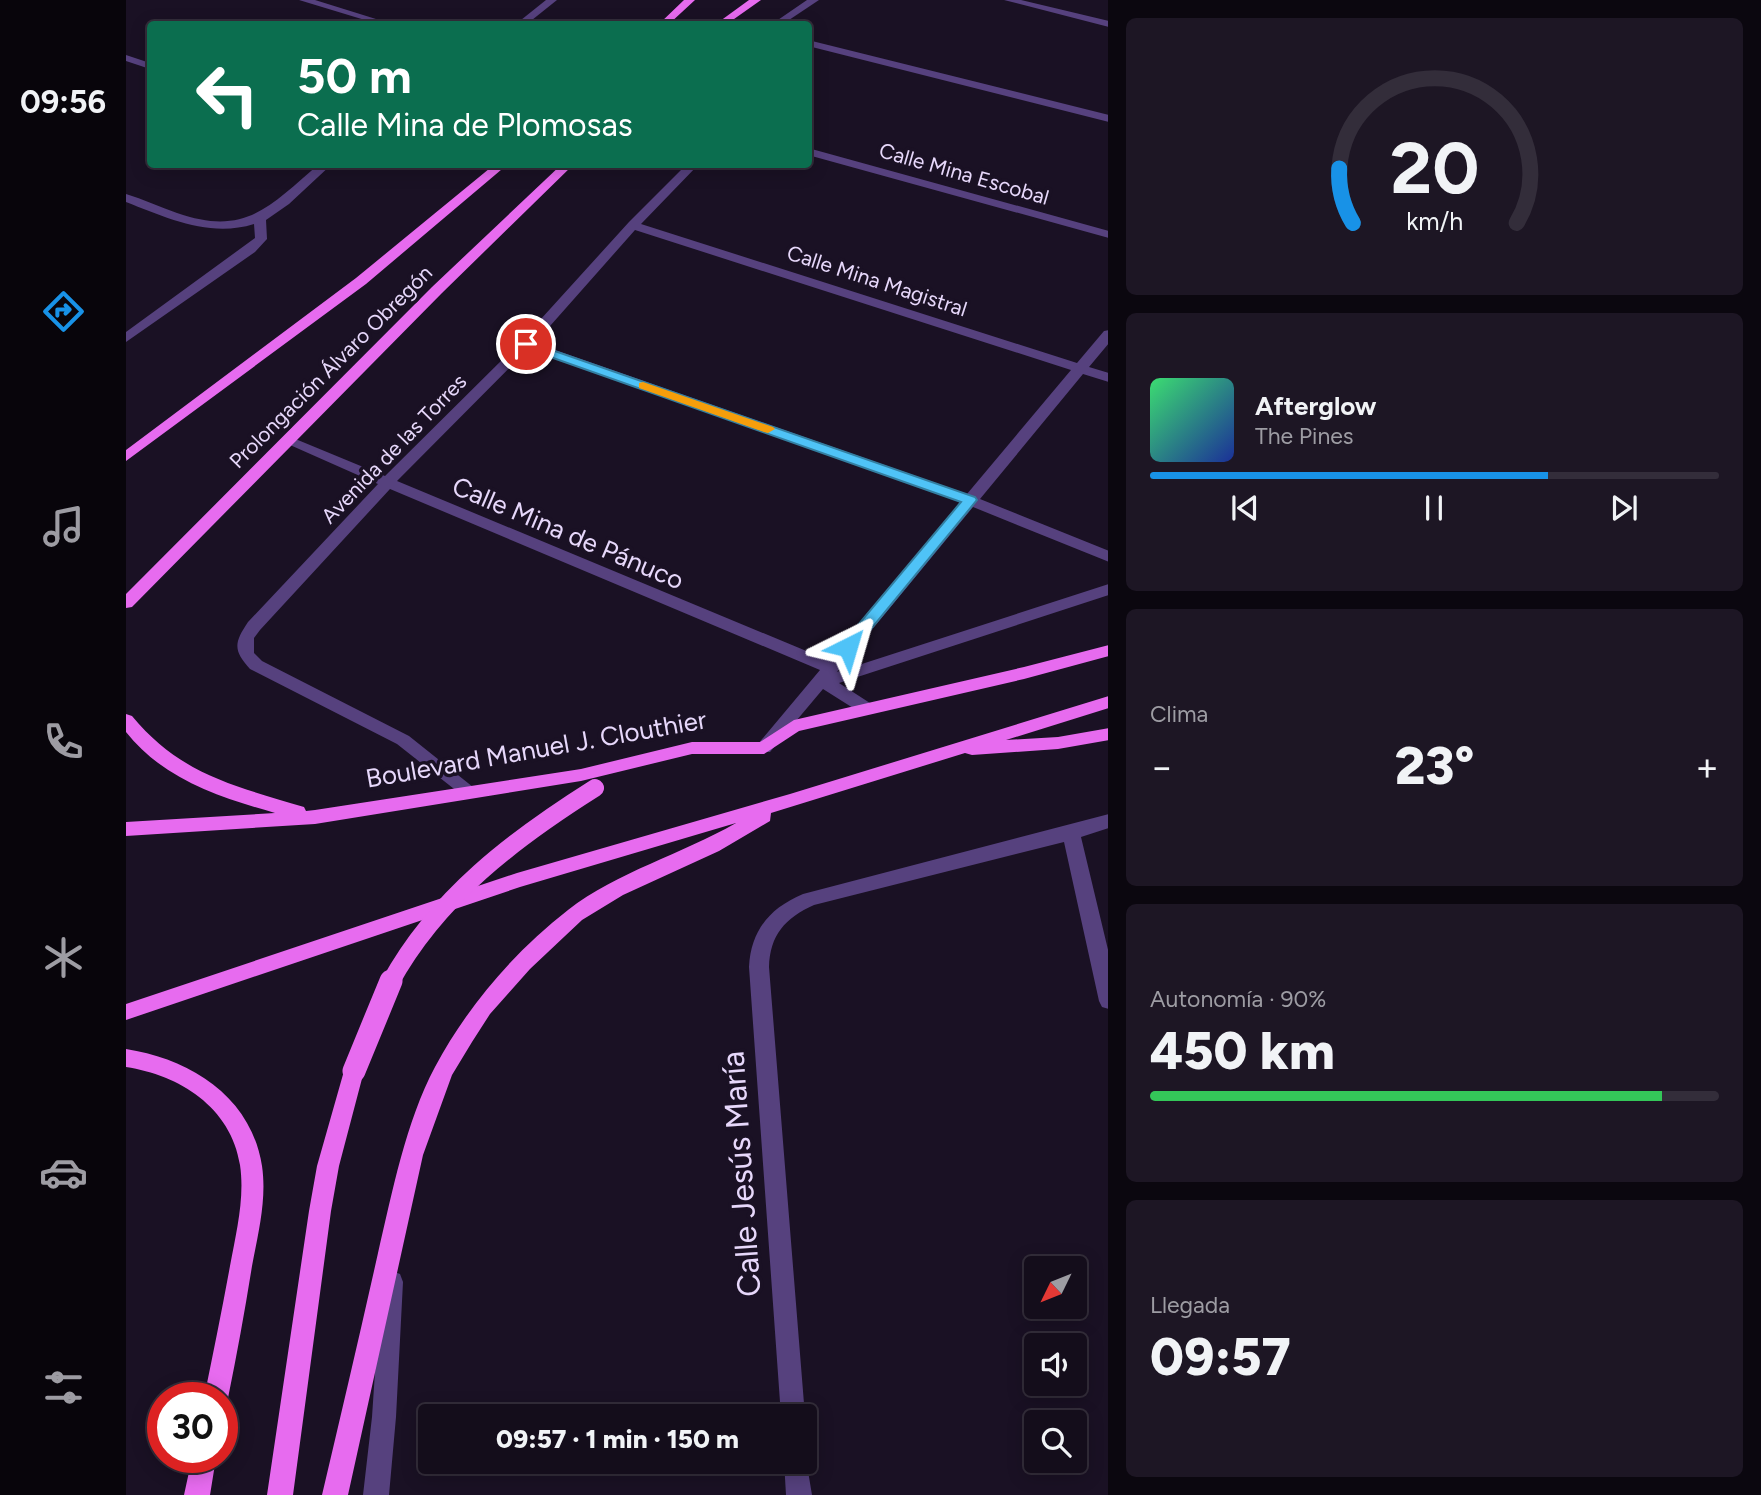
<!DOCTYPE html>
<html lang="es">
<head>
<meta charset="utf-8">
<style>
  :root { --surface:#140d1b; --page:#1d1624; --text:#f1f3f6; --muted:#9d9ca3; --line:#332d3a; --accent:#1892e7 }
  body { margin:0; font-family:Figtree,sans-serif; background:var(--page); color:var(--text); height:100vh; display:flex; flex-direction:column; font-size:26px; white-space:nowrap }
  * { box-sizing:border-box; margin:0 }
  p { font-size:23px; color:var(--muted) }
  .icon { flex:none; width:38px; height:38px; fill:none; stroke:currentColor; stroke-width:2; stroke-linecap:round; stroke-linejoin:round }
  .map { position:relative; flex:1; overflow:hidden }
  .sheet { display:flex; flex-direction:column; gap:18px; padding:18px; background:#0b070f; width:653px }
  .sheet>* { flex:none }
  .banner { position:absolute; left:21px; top:21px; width:665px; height:147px; border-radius:7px; box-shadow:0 4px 18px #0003,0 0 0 2px var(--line); background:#0b6e4f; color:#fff; overflow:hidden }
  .needle { width:46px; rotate:227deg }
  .tools { position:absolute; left:898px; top:1256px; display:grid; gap:14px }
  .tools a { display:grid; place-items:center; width:63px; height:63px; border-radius:7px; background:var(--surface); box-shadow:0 4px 18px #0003,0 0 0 2px var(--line); font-size:35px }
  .speed { position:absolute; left:21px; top:1382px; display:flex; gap:14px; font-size:35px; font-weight:700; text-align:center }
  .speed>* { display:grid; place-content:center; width:91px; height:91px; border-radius:50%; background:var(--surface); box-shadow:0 4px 18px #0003,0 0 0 2px var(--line); line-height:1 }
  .speed .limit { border:10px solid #d22; background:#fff; color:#111 }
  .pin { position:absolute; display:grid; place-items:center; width:60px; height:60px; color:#fff; margin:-30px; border:4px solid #fff; border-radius:50%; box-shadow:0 2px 7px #0007 }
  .me { position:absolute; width:77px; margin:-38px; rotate:40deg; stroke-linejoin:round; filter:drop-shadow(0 0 5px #0008) }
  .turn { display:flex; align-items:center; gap:24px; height:147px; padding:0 35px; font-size:32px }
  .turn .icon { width:91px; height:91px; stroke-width:2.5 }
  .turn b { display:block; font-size:49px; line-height:60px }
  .big { font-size:52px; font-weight:800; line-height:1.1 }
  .sheet .widget { flex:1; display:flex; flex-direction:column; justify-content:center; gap:10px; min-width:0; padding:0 24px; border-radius:10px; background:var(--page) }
  .sheet .dial { align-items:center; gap:0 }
  .dial svg { height:182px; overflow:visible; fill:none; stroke:var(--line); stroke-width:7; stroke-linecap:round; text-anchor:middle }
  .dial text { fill:var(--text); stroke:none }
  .song { display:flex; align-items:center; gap:21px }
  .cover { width:84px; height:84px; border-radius:10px; background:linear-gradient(135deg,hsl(140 70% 55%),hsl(230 70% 35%)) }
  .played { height:7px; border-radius:4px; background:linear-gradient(90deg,var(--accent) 70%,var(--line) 70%) }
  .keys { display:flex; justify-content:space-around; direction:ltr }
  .heat { display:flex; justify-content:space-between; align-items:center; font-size:38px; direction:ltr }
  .charge { height:10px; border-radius:5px; background:linear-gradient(90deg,#34c759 90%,var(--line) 0) }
  .trip { position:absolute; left:292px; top:1404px; width:399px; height:70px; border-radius:7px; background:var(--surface); box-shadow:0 4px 18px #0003,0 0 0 2px var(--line); font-weight:800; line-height:70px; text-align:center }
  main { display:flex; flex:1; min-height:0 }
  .tab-bar { display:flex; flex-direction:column; width:126px; justify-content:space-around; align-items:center; background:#08050b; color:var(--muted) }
  .tab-bar .icon { width:49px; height:49px }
  .tab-bar .active { color:var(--accent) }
  .tab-bar b { font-size:32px; color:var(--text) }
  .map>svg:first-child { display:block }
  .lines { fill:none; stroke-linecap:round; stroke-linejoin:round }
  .minor { fill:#56417e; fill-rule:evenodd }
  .major { fill:#e76bef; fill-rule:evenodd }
  .major-bridge-far1 { stroke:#e76bef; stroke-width:18 }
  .major-bridge { stroke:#e76bef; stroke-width:23 }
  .route { fill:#4fc3f7; stroke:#337fa1; stroke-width:2 }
  .slow { fill:#f59e0b }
  .labels { text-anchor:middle; stroke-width:7; stroke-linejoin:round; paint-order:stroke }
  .far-street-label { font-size:21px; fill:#e7d8fb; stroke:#1a1124 }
  .street-label { font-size:26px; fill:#e7d8fb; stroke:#1a1124 }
  .near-street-label { font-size:32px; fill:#e7d8fb; stroke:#1a1124 }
</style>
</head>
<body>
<main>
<nav class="tab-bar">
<b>09:56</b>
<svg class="icon active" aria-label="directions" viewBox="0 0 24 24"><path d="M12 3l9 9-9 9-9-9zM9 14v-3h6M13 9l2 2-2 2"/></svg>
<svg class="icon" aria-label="music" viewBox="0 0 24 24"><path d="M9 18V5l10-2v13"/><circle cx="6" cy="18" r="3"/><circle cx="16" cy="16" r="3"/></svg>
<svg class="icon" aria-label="phone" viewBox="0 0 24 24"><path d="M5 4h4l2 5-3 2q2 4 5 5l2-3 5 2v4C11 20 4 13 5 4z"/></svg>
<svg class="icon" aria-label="climate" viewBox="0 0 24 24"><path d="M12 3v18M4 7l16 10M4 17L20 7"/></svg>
<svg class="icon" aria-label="car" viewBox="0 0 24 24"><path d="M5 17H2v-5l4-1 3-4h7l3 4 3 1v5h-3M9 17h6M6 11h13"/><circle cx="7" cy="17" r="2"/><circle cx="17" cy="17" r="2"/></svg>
<svg class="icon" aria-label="filters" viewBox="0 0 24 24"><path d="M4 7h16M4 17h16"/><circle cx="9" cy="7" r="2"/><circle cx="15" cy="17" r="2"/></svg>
</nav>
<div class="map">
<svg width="983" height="1495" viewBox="0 0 983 1495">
  <rect width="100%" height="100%" fill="#1a1124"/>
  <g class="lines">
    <path class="minor" d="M 173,0 L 189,0 L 266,24 L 252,24 Z
      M 420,0 L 431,0 L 401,24 L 390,24 Z
      M 681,0 L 693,0 L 657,24 L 646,24 Z
      M 878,0 L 895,0 L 983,21 L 983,27 Z
      M 682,40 L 983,115 L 983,122 L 682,46 Z
      M 0,55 L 24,63 L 24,69 L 0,61 Z
      M 682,148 L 983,231 L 983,238 L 682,155 Z
      M 193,164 L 206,164 L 163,204 L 140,220 L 141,239 L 129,252 L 0,342 L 0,332 L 129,238 L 128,224 C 84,238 41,218 0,202 L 0,194 C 17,199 34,207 51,213 C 120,237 144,206 193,164 Z
      M 561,164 L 573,164 L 515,224 L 951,363 L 978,331 L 983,330 L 983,343 L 963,367 L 983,373 L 983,382 L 957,374 L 854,499 L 983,551 L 983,562 L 847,507 L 711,672 L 983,584 L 983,595 L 713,683 L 747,705 L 750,709 L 747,713 L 735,713 L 697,689 L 644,752 L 632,752 L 629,748 L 632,744 L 694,670 L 264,489 L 134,630 L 128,638 L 128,653 L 136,661 L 283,736 L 352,791 L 349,796 L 337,796 L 271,744 L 124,669 C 107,650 108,643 122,622 L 252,484 L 155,441 L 162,437 L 167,438 L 259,476 L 395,341 L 503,222 ZM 509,230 L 945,370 L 841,494 L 409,343 ZM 402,349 L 835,502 L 702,660 L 271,481 Z
      M 983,814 L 983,828 L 955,837 L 983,954 L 983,1009 L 976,1007 L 973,1001 L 938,842 L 688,905 C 659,918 644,935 643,967 L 679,1416 L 655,1416 L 623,967 C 625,930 644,908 677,894 Z
      M 266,1271 L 274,1274 L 277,1282 L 270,1417 L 263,1495 L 237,1495 L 246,1417 L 255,1282 L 258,1274 Z
      M 679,1453 L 686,1495 L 660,1495 L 658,1461 L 679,1461 Z"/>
    <path class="major" d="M 558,0 L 569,0 L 543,24 L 533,24 Z
      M 623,0 L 635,0 L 601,24 L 590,24 Z
      M 369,164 L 382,164 L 240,284 L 0,461 L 0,450 L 230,278 Z
      M 436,164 L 448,164 L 316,293 L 6,607 L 0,608 L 0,594 L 306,287 Z
      M 983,645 L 983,656 L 898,679 L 673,731 L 638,754 L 566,754 L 455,781 L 189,824 L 0,836 L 0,822 L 149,813 C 93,797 37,779 0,732 L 0,714 L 6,716 C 55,775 109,786 178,807 L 180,811 L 189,810 L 455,769 L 566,742 L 634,742 L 668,720 L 898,667 Z
      M 983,696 L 983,708 L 880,740 L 932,737 L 983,728 L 983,740 L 932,749 L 846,755 L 839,753 L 645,813 L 644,821 L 593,851 L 497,895 L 456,920 L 404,969 L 364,1014 L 346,1042 L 326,1075 L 297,1155 L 222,1495 L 196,1495 C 215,1414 234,1334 252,1253 C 266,1193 280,1121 309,1067 C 341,1007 388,952 442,910 C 491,872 556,854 610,823 L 394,887 L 0,1020 L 0,1004 L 391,873 L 664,794 Z
      M 0,1049 C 64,1059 125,1096 136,1166 C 141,1199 132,1234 126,1266 C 119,1310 111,1354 102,1398 L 96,1407 L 96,1398 L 78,1398 C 87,1354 96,1310 104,1266 C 110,1233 119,1198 114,1165 C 105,1107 53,1075 0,1067 Z
      M 228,1062 L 235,1065 L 238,1071 L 213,1166 L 205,1211 L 167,1495 L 141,1495 L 183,1211 L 191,1166 L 218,1071 L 221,1065 Z
      M 66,1458 L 90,1458 L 84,1495 L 58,1495 Z"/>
    <path class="major-bridge-far1" d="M 264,983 C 311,897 388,839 469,788"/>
    <path class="major-bridge" d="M 228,1071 L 265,981"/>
  </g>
  <path class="route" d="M 400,341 L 849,497 L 851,500 L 727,651 L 716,651 L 714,647 L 716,644 L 835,502 L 396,347 L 396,342 Z"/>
  <path class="slow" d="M 517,382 L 647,427 L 649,429 L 642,433 L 638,432 L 513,388 L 513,383 Z"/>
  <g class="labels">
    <g class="far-street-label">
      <text transform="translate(838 174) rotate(16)" y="7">Calle Mina Escobal</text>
      <text transform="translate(751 281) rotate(18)" y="7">Calle Mina Magistral</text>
      <text transform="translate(205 367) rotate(-45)" y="7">Prolongación Álvaro Obregón</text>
      <text transform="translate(268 449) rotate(-46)" y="7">Avenida de las Torres</text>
    </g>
    <g class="street-label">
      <text transform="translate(442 533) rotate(23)" y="9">Calle Mina de Pánuco</text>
      <text transform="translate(410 749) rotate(-10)" y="9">Boulevard Manuel J. Clouthier</text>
    </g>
    <g class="near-street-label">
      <text transform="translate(615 1174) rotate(-94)" y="11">Calle Jesús María</text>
    </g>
  </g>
</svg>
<div class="tools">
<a><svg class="needle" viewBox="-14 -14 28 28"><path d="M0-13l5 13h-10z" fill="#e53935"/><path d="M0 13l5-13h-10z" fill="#9d9ca3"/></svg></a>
<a><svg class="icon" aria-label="sound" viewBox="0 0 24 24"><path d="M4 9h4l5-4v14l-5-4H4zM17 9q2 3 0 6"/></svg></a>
<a><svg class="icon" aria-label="search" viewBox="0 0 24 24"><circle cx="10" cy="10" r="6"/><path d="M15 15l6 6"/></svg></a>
</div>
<div class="speed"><div class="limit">30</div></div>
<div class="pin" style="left:400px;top:344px;background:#d93025"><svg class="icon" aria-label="arrive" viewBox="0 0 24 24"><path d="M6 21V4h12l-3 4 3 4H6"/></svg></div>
<svg class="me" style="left:722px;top:647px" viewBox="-20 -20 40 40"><path d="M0-17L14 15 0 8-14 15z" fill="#4fc3f7" stroke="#fff" stroke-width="4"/></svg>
<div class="trip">09:57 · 1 min · 150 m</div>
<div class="banner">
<div class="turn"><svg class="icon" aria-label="left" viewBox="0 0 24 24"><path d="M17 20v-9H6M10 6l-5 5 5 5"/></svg><div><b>50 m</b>Calle Mina de Plomosas</div></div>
</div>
</div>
<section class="sheet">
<div class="widget dial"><svg viewBox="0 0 100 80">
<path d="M14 69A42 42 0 1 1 86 69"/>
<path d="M14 69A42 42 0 0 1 8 45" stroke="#1892e7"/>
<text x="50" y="56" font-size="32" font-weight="700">20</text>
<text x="50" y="72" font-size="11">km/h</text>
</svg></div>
<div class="widget">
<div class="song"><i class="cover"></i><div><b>Afterglow</b><p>The Pines</p></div></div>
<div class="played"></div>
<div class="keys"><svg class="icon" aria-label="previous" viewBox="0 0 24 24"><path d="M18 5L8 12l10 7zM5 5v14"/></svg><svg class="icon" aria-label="pause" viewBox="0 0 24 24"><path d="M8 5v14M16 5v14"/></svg><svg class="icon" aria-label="next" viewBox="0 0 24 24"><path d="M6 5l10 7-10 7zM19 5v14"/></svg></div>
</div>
<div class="widget"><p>Clima</p>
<div class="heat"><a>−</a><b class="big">23°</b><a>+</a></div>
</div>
<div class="widget"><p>Autonomía · 90%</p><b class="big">450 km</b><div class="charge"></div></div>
<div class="widget"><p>Llegada</p><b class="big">09:57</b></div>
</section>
</main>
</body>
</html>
